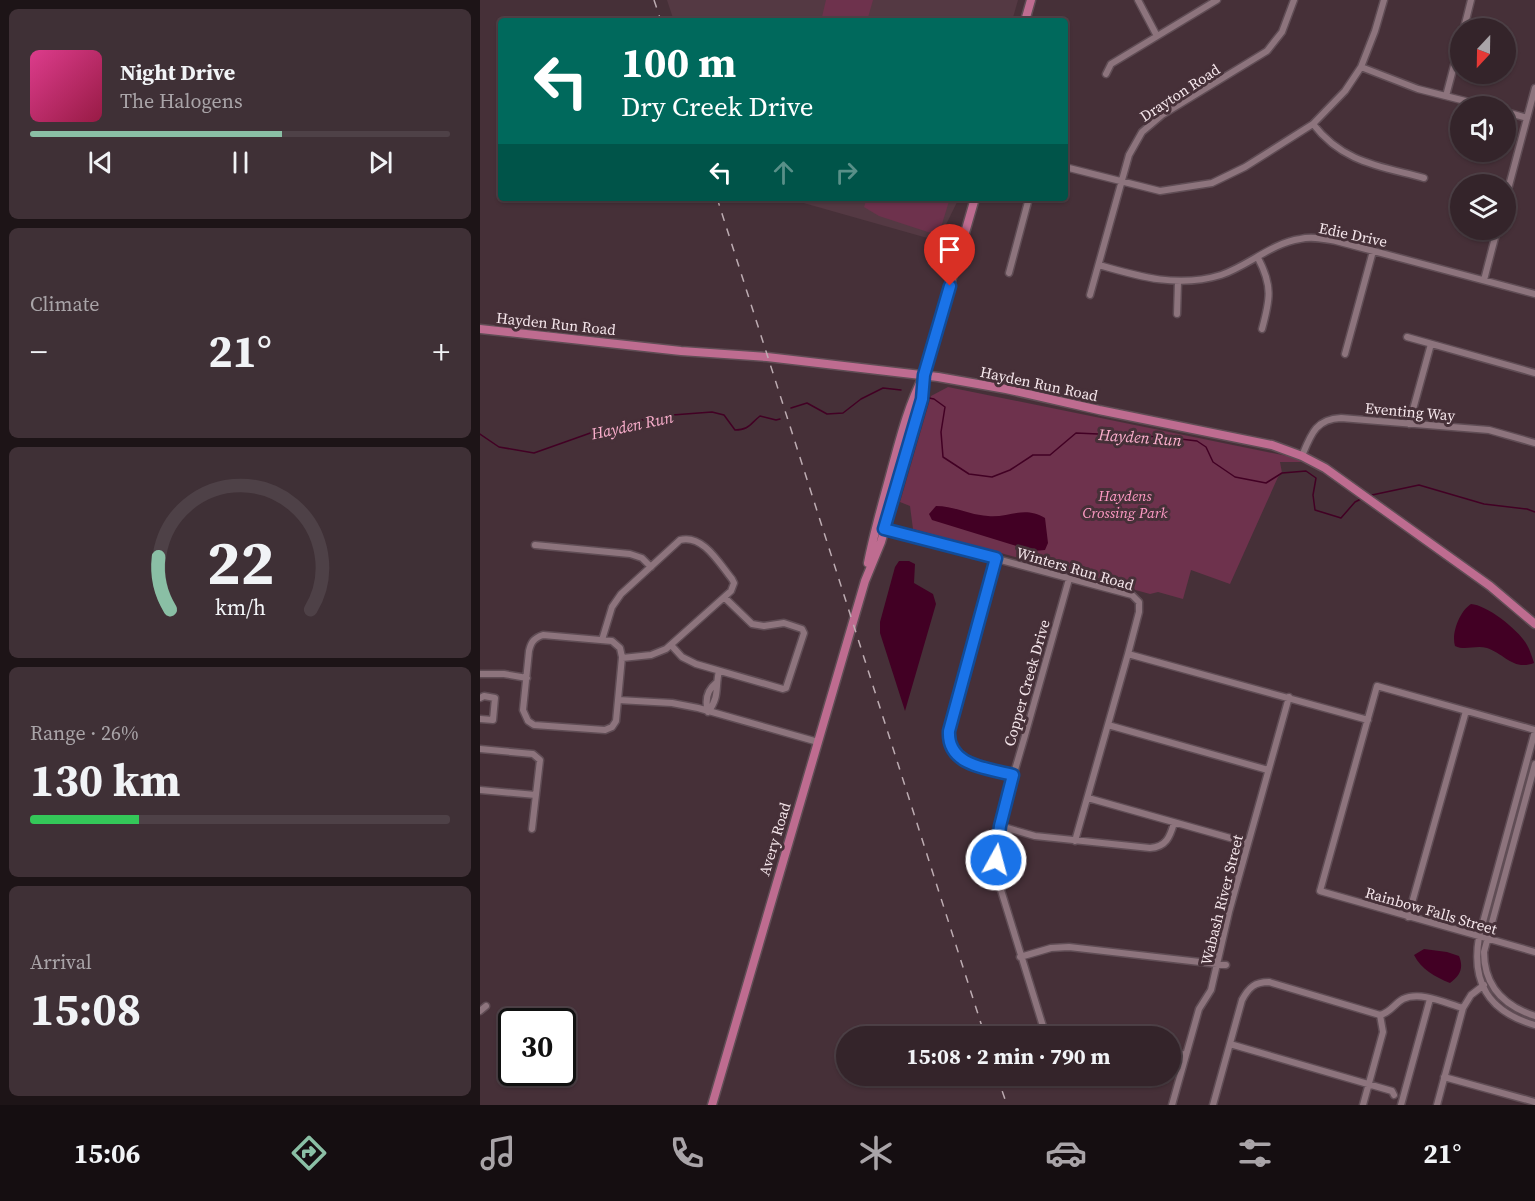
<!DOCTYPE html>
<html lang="en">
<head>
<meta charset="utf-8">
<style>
  :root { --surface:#34242a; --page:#3f3036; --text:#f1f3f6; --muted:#a9a4a8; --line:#4e4147; --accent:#8abfa5 }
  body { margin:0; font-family:"Source Serif 4",serif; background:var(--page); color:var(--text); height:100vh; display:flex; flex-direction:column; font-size:22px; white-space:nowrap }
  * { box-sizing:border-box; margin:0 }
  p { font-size:20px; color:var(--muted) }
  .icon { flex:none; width:33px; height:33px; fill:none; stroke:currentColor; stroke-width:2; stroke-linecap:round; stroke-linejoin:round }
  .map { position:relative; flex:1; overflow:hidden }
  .drawer { display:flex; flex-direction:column; gap:9px; padding:9px; background:#1d1417; width:480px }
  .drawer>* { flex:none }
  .top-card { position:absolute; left:18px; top:18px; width:570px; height:183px; border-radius:6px; box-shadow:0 2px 4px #0004,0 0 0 2px var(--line); background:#00695c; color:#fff; overflow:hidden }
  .needle { width:39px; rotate:202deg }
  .controls { position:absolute; left:970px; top:18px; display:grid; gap:12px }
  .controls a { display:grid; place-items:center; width:66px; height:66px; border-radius:50%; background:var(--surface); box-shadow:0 2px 4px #0004,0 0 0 2px var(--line); font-size:30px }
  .speed { position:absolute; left:18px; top:1008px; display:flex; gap:12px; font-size:30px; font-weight:700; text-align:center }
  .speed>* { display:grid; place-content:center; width:78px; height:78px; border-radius:50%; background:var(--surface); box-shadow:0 2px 4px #0004,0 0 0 2px var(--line); line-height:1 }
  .speed .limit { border:3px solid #111; border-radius:9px; background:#fff; color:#111 }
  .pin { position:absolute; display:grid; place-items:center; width:51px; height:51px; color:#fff; margin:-62px -26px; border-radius:50% 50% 50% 0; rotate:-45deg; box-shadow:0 0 6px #0007 }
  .pin .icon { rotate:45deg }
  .me { position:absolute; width:66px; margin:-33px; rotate:7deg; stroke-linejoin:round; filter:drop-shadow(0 0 4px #0008) }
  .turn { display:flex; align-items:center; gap:21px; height:126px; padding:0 24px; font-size:27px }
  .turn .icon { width:78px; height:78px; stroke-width:2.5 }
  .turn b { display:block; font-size:42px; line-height:51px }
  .lanes { display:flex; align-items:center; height:57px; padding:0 24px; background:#0003; justify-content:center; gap:30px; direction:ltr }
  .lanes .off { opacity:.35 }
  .big { font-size:45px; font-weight:700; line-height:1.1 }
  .drawer .widget { flex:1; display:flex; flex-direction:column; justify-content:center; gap:9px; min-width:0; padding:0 21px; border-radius:9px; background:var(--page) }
  .drawer .dial { align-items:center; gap:0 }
  .dial svg { height:156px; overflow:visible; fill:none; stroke:var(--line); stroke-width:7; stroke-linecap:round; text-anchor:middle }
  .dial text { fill:var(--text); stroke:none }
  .song { display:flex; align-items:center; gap:18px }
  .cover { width:72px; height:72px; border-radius:9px; background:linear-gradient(135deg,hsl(330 70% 55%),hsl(340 70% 35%)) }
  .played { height:6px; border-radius:3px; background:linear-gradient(90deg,var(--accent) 60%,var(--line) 60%) }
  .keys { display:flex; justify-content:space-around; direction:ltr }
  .heat { display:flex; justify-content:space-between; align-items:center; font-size:33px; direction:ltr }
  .charge { height:9px; border-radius:4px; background:linear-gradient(90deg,#34c759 26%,var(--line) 0) }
  .trip { position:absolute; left:356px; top:1026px; width:345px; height:60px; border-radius:30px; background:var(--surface); box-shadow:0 2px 4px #0004,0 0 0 2px var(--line); font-weight:700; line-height:60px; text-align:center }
  .tab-bar { display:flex; height:96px; justify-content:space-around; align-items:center; background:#150e11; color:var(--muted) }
  .tab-bar .icon { width:42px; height:42px }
  .tab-bar .selected { color:var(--accent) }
  .tab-bar b { font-size:27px; color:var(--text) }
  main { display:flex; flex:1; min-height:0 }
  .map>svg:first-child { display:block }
  .built { fill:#543943 }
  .green { fill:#6e324d }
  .water { fill:#420024 }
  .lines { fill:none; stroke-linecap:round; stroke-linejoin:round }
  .stream { stroke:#420024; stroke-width:1.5 }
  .minor-casing { stroke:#604d55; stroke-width:9 }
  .major-casing { stroke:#604d55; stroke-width:11 }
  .minor { stroke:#8d747d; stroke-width:6 }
  .major { stroke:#be6c90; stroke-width:8 }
  .rail { stroke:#bdacb2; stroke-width:1.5; stroke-dasharray:8 8; stroke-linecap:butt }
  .route-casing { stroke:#114b97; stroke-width:15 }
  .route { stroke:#1a73e8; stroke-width:10 }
  .labels { text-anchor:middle; stroke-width:6; stroke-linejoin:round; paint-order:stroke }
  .street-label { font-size:15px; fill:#f5e6eb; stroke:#463038 }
  .park-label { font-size:15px; font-style:italic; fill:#ff9bc5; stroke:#463038 }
  .water-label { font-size:16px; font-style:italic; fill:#fcb0ce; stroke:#463038 }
</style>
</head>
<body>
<main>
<section class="drawer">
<div class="widget">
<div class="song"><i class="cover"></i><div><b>Night Drive</b><p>The Halogens</p></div></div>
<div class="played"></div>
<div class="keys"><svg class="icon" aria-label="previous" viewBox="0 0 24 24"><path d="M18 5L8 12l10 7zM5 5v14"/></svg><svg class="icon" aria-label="pause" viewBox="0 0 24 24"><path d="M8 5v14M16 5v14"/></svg><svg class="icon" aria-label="next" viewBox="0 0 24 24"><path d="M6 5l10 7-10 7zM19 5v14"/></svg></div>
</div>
<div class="widget"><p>Climate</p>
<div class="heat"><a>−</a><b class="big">21°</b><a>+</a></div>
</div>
<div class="widget dial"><svg viewBox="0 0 100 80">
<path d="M14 69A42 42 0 1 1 86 69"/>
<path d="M14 69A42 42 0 0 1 8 42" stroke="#8abfa5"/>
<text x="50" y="56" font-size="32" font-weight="700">22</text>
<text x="50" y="72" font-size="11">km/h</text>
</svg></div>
<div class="widget"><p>Range · 26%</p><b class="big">130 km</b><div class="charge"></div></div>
<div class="widget"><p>Arrival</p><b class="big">15:08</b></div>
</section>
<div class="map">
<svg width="1055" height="1105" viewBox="0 0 1055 1105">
  <rect width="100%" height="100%" fill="#463038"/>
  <path class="built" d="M 187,0 L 538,0 L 532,21 L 194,21 Z
    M 306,198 L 479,198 L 458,241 Z"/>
  <path class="green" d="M 346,0 L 393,0 L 387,21 L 341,21 Z
    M 387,198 L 470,198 L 462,224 L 454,234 L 399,216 L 384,207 Z
    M 468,387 L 817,458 L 821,462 L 800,462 L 802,473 L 798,477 L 750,584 L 711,570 L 703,599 L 678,592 L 670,594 L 433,529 L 430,506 L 420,502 L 451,396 Z"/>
  <path class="water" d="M 456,506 C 474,506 490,515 508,516 C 529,518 544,505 565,518 L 568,543 L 565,550 L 553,551 L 452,520 L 449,514 Z
    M 419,561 L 429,561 L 435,564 L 434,583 L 453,594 L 456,604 L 425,711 L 400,633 L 400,622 L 415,567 Z
    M 991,604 C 1007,605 1039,630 1047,645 C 1050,650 1052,657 1054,663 C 1033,671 1025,654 1007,648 C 995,645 985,651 975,646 C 971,633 980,611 991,604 Z
    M 944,949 L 967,952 L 979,956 C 984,968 980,976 970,983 C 955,977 941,969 934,955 Z"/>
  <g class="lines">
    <path class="stream" d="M 449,398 L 454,399 L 465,407 L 461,432 L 463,457 L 489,474 L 512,477 L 530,470 L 553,455 L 570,455 L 596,433 L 684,437 L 717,441 L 726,447 L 733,462 L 755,477 L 786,483 L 802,473 L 826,471 L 836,478 L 833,495 L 835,510 L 861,518 L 875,502 L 881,499
      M 311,408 L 327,403 L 347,414 L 363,413 L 381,399 L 403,388 L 421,390
      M 0,434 L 19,447 L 54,453 L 116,431 L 179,416 L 232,412 L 244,415 L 255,430 C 269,430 270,424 280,416 L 296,420 L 300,419
      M 892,495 L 939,485 L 1004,504 L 1047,509 L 1055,512"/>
    <defs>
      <path id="minor" d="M 658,0 L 677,36
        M 984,28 L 991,0
        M 881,67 L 938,89 L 1005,106
        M 626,74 L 631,64 L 737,0
        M 966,96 L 981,39
        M 1026,112 L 1047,118
        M 833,124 C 863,163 900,166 944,178
        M 585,167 L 680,191 L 732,183 L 765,167 L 833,124 L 865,91 L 881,67 L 895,31 L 904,0
        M 1026,197 L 1055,88
        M 778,258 C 793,286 790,300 782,329
        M 619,265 C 660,277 699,288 741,275 C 768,266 792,243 820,239 C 832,236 844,239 856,241 L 1055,294
        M 529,273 L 549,198
        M 1004,280 L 1017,230
        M 610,295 L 649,155 L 662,132 L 682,115 L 787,51 L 802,32 L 814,0
        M 697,314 L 698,282
        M 927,337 L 1055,373
        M 865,354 L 893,251
        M 929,424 L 951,344
        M 822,456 C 831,434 836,419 861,418 L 1009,430 L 1055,443
        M 404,529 L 652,595 L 659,602 L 659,612 L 648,654 L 595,841
        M 55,545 L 150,554 L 162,558 L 171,567
        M 516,558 L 469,731 C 467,766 507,768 533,775
        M 63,635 L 132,641 L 140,648 L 142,657 L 136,721 L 132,727 L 125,730 L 54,725 L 48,721 L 43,710 L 49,651 C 51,642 54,638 63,635 Z
        M 122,640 L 132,607 L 141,594 L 200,540 C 223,534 239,563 252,579 L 254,583 L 251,591 L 186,649 L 171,655 L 142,658
        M 191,645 L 202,657 L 216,664 L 303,689 L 306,688 L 324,633 L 322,629 L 304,623 L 284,626 L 272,624 L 245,598
        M 648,654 L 888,720
        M 0,674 L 24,674 L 47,678
        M 0,698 L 4,696 L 15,698 L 13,720 L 0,719
        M 138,700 L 192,703 L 218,708 L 338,742
        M 228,712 C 240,697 235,687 239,671
        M 228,712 C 225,701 226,691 236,683
        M 628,725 L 788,770
        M 1055,730 L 897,686 L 840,891 L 1055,952
        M 1055,731 L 999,937 C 991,983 1009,1012 1055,1025
        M 0,749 L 53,754 L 60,760 L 52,829
        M 1055,764 L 1004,952 C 1004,986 1024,1006 1055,1016
        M 0,790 L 56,795
        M 608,798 L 768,843
        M 520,826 L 555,836 L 670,848 C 686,847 690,837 694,823
        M 928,917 L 986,711
        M 540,957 L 571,948 L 589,947 L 746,965
        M 0,1011 L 6,1006
        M 566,1036 L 516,874 C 516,828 531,784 544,739 C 559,686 574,632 589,579
        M 750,1044 L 912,1091 L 914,1095
        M 690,1051 L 706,1055
        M 964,1077 L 1055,1102
        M 692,1105 L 719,1009 L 731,990 L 749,912 L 809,697
        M 733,1105 L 762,1000 C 769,987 775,982 789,982 L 900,1015 C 910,1013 915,1003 923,999 C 941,991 965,1003 983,1008
        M 883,1105 L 903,1032 L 900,1015
        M 921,1105 L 950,999
        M 957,1105 L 983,1008 L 991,995 L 1004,985"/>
      <path id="major" d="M 545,21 L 551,0
        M 0,329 L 201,351 L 287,357 L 458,377 L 526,389 L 619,410 L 792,445 L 822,456 L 845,468 L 1010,586 L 1055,624
        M 388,563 C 394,532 403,502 411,472 C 420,439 428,406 444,375 L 495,198
        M 232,1105 L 385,581 L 401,542 L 442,399 L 444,375"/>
    </defs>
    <use href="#minor" class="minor-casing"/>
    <use href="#major" class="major-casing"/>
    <use href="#minor" class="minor"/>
    <use href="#major" class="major"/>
    <path class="rail" d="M 174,0 L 181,21
      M 237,198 L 505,1036
      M 517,1076 L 527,1105"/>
  </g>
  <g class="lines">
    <defs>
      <path id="route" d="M 470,286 L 444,375 L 442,399 L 404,529 L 516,558 L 469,731 C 467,766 507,768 533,775 L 520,826 L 516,860"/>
    </defs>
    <use href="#route" class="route-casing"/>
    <use href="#route" class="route"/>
  </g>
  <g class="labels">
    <g class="street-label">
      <text transform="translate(700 93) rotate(-33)" y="5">Drayton Road</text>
      <text transform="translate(873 235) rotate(12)" y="5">Edie Drive</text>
      <text transform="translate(76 324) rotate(6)" y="5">Hayden Run Road</text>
      <text transform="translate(559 384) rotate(12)" y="5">Hayden Run Road</text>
      <text transform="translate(930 412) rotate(5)" y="5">Eventing Way</text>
      <text transform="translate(595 569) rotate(16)" y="5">Winters Run Road</text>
      <text transform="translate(547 683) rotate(-74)" y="5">Copper Creek Drive</text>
      <text transform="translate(295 839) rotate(-73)" y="5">Avery Road</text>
      <text transform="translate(742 900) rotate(-76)" y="5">Wabash River Street</text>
      <text transform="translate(951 911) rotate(16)" y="5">Rainbow Falls Street</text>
    </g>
    <g class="park-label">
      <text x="645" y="501">Haydens<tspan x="645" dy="17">Crossing Park</tspan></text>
    </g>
    <g class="water-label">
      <text transform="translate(152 425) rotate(-12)" y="6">Hayden Run</text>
      <text transform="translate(660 437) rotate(4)" y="6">Hayden Run</text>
    </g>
  </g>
</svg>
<div class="controls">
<a><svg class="needle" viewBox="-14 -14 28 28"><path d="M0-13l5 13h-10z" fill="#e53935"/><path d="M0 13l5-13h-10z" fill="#a9a4a8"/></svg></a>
<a><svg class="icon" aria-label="sound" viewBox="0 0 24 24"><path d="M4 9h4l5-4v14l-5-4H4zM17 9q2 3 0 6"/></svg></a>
<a><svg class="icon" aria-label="layers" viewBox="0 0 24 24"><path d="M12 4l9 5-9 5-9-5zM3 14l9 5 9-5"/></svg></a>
</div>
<div class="speed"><div class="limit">30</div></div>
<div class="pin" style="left:470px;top:286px;background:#d93025"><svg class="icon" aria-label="arrive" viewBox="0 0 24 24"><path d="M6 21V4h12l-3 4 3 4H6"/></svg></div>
<svg class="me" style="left:516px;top:860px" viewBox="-20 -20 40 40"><circle r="17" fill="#1a73e8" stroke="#fff" stroke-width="3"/><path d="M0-11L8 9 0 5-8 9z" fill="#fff"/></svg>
<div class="trip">15:08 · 2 min · 790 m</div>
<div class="top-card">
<div class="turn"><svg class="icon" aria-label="left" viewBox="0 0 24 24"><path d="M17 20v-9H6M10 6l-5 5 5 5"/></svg><div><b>100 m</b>Dry Creek Drive</div></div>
<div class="lanes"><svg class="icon" aria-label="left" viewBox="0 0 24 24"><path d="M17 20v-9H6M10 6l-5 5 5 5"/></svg><svg class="icon off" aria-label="ahead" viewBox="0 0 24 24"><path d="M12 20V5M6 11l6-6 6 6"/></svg><svg class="icon off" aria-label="right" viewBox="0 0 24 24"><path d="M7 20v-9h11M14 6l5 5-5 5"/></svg></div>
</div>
</div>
</main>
<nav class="tab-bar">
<b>15:06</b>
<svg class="icon selected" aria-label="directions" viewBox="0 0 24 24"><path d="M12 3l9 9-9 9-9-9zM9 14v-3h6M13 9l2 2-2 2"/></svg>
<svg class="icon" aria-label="music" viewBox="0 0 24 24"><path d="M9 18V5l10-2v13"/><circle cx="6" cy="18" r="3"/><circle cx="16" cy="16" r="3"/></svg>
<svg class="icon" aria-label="phone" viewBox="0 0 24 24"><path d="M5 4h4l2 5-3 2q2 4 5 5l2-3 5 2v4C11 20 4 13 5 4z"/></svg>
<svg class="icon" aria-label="climate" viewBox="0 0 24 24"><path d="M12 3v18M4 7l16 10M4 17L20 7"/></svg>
<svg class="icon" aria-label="car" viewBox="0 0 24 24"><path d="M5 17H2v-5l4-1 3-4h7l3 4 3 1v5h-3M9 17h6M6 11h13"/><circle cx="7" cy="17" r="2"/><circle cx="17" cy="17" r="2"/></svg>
<svg class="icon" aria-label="filters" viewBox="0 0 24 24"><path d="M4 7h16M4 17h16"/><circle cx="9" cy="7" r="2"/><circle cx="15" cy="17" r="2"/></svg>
<b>21°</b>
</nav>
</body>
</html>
